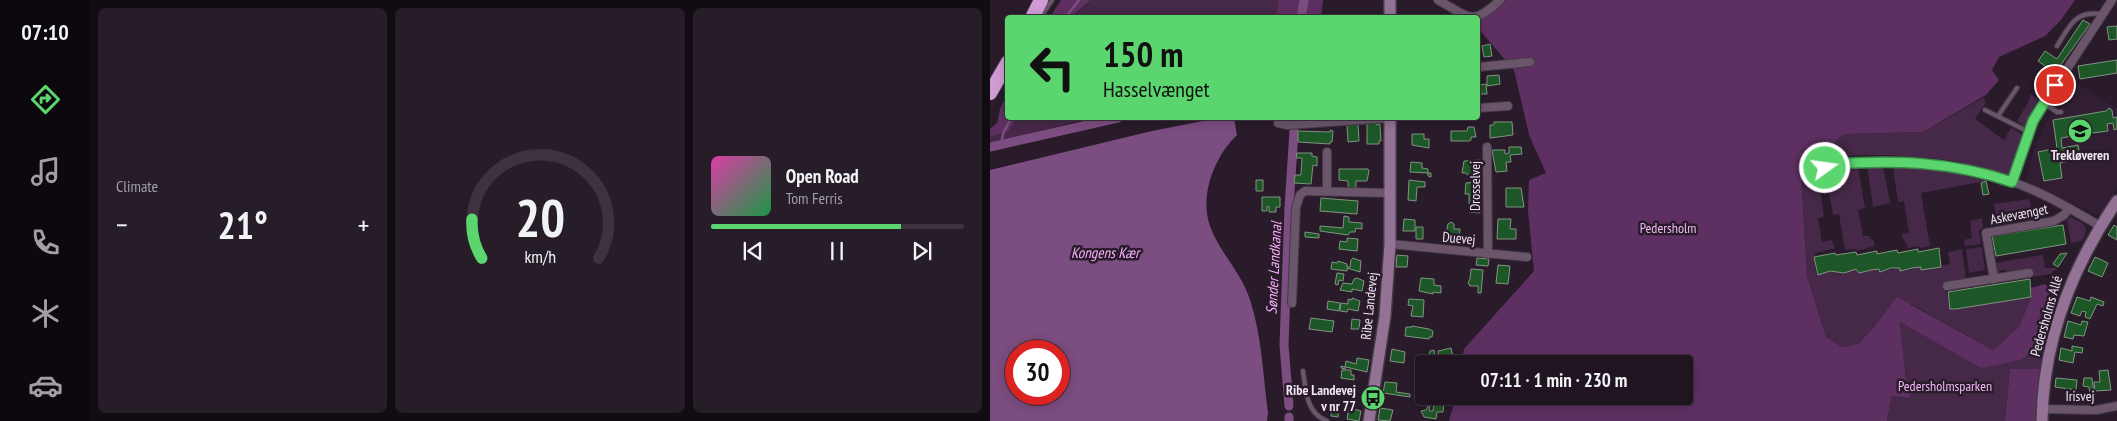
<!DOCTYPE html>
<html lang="en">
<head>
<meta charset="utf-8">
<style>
  :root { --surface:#1f1420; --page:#271d29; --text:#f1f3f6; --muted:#a19ea5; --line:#3c333e; --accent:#5bd56e }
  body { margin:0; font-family:"PT Sans Narrow",sans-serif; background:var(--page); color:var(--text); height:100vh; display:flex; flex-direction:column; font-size:19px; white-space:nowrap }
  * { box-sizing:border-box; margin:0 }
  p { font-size:16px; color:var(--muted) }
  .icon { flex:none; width:28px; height:28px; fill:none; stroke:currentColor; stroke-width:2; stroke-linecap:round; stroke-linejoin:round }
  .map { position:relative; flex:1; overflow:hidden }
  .drawer { display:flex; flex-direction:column; gap:8px; padding:8px; background:#110b12; width:900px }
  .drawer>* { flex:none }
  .banner { position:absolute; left:15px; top:15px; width:475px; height:105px; border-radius:5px; box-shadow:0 2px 12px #0003,0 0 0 1px var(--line); background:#5bd56e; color:#111; overflow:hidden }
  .speed { position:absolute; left:15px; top:340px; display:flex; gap:10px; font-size:25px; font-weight:700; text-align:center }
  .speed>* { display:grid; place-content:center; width:65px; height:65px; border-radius:50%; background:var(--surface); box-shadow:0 2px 12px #0003,0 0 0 1px var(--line); line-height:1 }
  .speed .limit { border:8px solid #d22; background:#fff; color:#111 }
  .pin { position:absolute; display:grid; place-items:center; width:42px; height:42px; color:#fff; margin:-21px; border:2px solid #fff; border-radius:50%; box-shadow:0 1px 5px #0007 }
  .me { position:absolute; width:55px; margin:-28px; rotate:76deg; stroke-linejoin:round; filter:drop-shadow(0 0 4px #0008) }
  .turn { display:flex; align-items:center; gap:18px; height:105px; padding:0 15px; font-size:22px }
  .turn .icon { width:65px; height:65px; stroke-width:2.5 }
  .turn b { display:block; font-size:35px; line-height:42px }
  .big { font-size:38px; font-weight:700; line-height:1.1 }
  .drawer .tile { flex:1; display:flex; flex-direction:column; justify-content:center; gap:8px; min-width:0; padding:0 18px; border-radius:8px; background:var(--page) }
  .drawer .dial { align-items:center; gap:0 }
  .dial svg { height:130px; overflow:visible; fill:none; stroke:var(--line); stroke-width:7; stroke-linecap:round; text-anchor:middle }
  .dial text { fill:var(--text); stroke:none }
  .song { display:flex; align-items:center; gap:15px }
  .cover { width:60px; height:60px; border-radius:8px; background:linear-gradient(135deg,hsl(320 70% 55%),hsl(140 70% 35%)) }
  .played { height:5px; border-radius:2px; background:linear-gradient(90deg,var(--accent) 75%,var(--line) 75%) }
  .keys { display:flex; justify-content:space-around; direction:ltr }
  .heat { display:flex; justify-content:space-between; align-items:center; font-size:28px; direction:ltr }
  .drawer .tiles { flex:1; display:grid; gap:8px; grid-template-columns:repeat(3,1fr) }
  .trip { position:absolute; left:425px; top:355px; width:278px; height:50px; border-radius:5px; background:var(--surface); box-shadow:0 2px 12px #0003,0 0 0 1px var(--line); font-weight:700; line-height:50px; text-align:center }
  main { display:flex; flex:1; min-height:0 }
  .tabs { display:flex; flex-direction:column; width:90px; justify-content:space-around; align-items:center; background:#0c080d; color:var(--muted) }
  .tabs .icon { width:35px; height:35px }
  .tabs .active { color:var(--accent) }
  .tabs b { font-size:22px; color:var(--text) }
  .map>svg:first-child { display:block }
  .built { fill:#311e33 }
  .green { fill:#462849 }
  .forest { fill:#5e3062 }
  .water { fill:#7c4d80; fill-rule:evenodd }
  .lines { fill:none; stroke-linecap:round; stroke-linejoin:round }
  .stream { stroke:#7c4d80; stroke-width:2.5 }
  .canal { stroke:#7c4d80; stroke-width:9 }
  .building { fill:#1e5727; stroke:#819482 }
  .lane-casing { stroke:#453846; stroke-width:6 }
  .street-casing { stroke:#453846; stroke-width:10 }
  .secondary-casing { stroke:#453846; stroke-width:14 }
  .highway-casing { stroke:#453846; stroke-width:16 }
  .lane { stroke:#6a556b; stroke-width:4 }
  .street { stroke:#6a556b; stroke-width:8 }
  .secondary { stroke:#937296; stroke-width:11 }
  .highway { stroke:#d19cd5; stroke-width:14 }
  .route-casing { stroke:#3b8a48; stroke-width:12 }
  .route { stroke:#5bd56e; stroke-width:9 }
  .labels { text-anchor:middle; stroke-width:5; stroke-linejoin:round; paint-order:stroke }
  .poi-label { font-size:14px; font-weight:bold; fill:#f1e7f2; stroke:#291b2a }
  .street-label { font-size:14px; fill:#f1e7f2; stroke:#291b2a }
  .park-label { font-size:14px; fill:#f2b9f6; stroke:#291b2a }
  .water-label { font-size:15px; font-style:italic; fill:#f6affb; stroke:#291b2a }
</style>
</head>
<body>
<main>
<nav class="tabs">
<b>07:10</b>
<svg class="icon active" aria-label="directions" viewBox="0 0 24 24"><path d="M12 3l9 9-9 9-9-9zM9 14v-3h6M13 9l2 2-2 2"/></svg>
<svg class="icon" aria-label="music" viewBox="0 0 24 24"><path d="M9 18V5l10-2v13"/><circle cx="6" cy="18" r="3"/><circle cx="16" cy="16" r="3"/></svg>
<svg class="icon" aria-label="phone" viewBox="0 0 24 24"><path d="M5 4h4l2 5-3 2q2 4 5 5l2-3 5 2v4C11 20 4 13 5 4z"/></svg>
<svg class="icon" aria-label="climate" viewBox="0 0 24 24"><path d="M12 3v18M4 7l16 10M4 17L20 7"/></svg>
<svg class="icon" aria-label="car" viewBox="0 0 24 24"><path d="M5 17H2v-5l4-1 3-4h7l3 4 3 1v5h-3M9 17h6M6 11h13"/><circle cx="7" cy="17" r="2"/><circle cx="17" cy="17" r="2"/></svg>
</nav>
<section class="drawer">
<div class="tiles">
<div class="tile"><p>Climate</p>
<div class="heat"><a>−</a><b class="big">21°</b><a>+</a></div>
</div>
<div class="tile dial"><svg viewBox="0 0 100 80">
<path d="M14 69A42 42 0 1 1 86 69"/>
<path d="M14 69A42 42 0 0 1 8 45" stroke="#5bd56e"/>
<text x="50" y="56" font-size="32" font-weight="700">20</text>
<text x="50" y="72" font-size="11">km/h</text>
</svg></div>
<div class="tile">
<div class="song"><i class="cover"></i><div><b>Open Road</b><p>Tom Ferris</p></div></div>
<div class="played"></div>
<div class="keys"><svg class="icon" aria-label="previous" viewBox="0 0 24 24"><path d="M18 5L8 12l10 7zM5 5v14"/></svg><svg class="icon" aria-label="pause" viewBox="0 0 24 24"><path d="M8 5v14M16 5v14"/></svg><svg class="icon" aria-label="next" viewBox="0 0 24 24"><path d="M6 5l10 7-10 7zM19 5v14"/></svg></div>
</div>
</div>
</section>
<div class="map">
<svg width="1127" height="421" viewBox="0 0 1127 421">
  <rect width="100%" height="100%" fill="#291b2a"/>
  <path class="built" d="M 1082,80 L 1127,109 L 1127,189 L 1113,211 L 1106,215 L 1036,182 L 1044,149 L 1061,113 Z"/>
  <path class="green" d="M 99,0 L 288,0 L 286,17 L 81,18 L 99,3 Z
    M 1040,94 L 1048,99 L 1035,127 L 1027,121 L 1039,101 Z
    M 993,98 L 996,102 L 985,119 L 1014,140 L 1021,128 L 1032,134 L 1019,174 C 1011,176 975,163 963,161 C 941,157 854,150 836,161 C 831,163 829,168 828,173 L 834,217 L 828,218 L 832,242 L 842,240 L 845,248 L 826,253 L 824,257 L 826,273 L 828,275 L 833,274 L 833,272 L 848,271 L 849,274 L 866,269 L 866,271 L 889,269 L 890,272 L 910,268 L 911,271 L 931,267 L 931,270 L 960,264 L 958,252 L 972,249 L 976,279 L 954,283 L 960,308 L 962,310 L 1041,297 L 1029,327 L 1003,350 L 921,304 L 885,326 L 868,344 L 852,347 L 836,337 L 817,276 L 811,177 L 814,172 L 835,156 L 848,138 L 857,134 L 933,132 Z
    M 27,118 L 93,118 L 94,120 L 0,143 L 0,137 L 19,131 Z
    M 877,166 L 893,166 L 900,203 L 883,207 Z
    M 868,167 L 875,208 L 868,210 L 873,236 L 880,236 L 880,239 L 883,239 L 885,246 L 867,251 L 866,249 L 855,250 L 849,214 L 843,215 L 836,175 L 838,170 Z
    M 903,167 L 956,171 L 996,181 L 931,193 L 940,246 L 930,248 L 929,246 L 918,248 L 911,234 L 919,233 L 914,201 L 908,202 Z
    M 1039,199 L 1042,210 L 1006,216 L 1004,204 Z
    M 1080,217 C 1094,224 1101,225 1092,241 L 1081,243 L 1077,221 Z
    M 992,218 L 993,228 L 989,231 L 991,244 L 975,246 L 974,240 L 982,238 L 980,221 Z
    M 992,247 L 995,270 L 979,273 L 976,249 Z
    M 1053,255 L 1055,268 L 1067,268 L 1061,274 L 1042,277 L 1039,269 L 1017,273 L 1017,270 L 1009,271 L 1009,274 L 1007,274 L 1005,263 Z
    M 1066,294 L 1068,294 L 1052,353 L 1050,369 L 1020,369 L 1015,421 L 897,421 L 902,396 L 918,398 L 921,389 L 916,380 L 910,322 L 978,360 L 1048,347 L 1050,315 Z"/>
  <path class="forest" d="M 71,0 L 99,0 L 99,2 L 81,17 L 60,17 Z
    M 288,0 L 333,0 L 331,17 L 286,17 Z
    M 516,0 L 1085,0 L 1071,20 L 1055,36 L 1009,57 L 1002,70 L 1009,80 L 996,95 L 933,132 L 857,134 L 848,138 L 835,156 L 814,172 L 811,177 L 817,276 L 836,337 L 852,347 L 868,344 L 885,326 L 907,297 L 1003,350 L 1029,327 L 1042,295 L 1041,288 L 1054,284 L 1066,289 L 1066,294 L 1050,315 L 1048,347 L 1030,360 L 991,368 L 910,322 L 916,380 L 921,389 L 919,398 L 902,396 L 897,421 L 459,421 L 466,396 L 694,396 L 694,364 L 471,364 L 474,349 L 544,271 L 538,211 L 539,180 L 556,173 L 539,135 L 524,70 L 492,33 L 488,21 Z
    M 17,94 L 18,118 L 27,118 L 19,131 L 0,137 L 0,129 L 7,123 L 10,109 Z
    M 1020,369 L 1050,369 L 1045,421 L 1015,421 Z"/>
  <path class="water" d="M 228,118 L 244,118 L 247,135 C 225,156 209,195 220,226 C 229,252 252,273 260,300 C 272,336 273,376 278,413 L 277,421 L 0,421 L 0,170 L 162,131 ZM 26,351 L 69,351 L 69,394 L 26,394 Z"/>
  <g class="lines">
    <path class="stream" d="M 75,18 L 89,0
      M 11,145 L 13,134 L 21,118"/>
    <path class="canal" d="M 311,18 L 314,0
      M 0,147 L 128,118
      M 299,406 L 294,345 L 299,207 L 304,131
      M 299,417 L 299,421"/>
  </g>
  <path class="building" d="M 1093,20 L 1100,24 L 1065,73 L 1048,61 L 1055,51 L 1067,59 Z
    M 1127,26 L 1127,39 L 1119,40 L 1117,27 Z
    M 500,44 L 502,56 L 494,57 L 492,46 Z
    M 1127,60 L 1127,73 L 1090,79 L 1088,66 Z
    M 509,75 L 510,84 L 497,86 L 497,76 Z
    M 488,78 L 489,78 L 490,85 L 496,84 L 497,94 L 488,94 Z
    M 1119,108 L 1122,110 L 1123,118 L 1127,117 L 1127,129 L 1124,130 L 1123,123 L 1117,124 L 1118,131 L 1094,134 L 1093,127 L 1087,129 L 1088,135 L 1071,138 L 1072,148 L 1088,145 L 1091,159 L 1070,163 L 1072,178 L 1054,181 L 1048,152 L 1067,148 L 1063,120 L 1116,111 Z
    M 386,121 L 386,125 L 390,124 L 391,141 L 389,141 L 389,144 L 377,144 L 377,122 Z
    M 504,122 L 522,122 L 523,135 L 500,138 L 500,125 L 504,125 Z
    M 368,124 L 369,141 L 358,142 L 357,125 Z
    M 478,127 L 484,127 L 486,137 L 481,137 L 481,140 L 479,141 L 461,141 L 461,131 L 477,131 Z
    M 340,130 L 343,131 L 342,142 L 340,142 L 340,144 L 308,142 L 308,131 L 340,132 Z
    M 422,134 L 434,134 L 434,139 L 439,139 L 439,148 L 422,145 Z
    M 519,147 L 531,147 L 532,154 L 520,155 L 521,162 L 516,162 L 517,171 L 506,172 L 502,150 L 515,150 L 515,154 L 519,153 Z
    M 307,153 L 322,153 L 322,156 L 327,157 L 327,166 L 323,165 L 321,184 L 304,183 L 305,175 L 311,175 L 312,158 L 306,158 Z
    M 491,160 L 491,168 L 485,168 L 485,178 L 480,178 L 476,173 L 472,173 L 474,161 Z
    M 421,162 L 432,163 L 432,168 L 438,169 L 438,173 L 441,173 L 441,177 L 438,176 L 438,173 L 420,172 Z
    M 349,169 L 378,169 L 379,171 L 377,181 L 366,181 L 366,188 L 358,188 L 358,181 L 349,180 Z
    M 266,180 L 273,180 L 273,191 L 266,191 Z
    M 419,180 L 435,182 L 435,187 L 427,187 L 426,201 L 418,200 Z
    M 996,181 L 999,194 L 993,195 L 991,183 Z
    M 485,182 L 485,186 L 489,186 L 488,204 L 479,204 L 479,194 L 475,194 L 476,183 Z
    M 516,188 L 531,188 L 534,207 L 516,207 Z
    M 272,197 L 290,197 L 290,207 L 286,207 L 286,212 L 279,212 L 279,207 L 277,206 L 277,211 L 272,211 Z
    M 331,198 L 368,201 L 367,214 L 330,211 Z
    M 479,206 L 490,207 L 490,213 L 479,212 Z
    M 354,216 L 359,217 L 359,222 L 372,223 L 372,229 L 366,228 L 365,232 L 360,232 L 358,235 L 330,231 L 330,226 L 353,228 Z
    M 414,219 L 425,220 L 425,231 L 413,231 Z
    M 508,219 L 521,219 L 520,229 L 526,229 L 526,239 L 507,239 Z
    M 461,222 L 464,224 L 464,229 L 470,229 L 469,242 L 457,241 L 457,228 L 458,224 Z
    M 1073,225 L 1076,244 L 1006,256 L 1002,236 Z
    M 1124,225 L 1127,227 L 1127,240 L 1118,235 Z
    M 426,227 L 433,227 L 433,239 L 426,239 Z
    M 315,232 L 329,234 L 329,238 L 315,237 Z
    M 357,238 L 368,239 L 367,251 L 349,249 L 350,241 L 357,242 Z
    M 949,248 L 951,267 L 931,270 L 931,267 L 922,268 L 910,271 L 910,268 L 901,268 L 890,272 L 889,269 L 881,270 L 869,273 L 866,269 L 854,273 L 840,271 L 828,275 L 824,257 L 845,253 L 846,255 L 866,252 L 867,255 L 887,251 L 887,254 L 907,250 L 908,253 L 928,249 L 928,252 Z
    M 1077,253 L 1068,267 L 1063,264 L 1070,254 Z
    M 407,255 L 418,256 L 417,267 L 406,267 Z
    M 1105,257 L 1118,263 L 1112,277 L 1098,271 Z
    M 363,258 L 371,261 L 370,272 L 357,268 L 357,271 L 341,269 L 342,262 L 347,263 L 348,261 L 357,264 L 357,267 L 360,267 L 361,260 Z
    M 487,258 L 499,259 L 498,266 L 486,265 Z
    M 508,265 L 520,266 L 518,284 L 506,283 Z
    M 481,269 L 493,270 L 491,293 L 488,293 L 488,286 L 480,286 L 478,283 L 480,279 Z
    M 347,273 L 354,274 L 353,281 L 349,280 L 348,285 L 345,284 Z
    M 367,278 L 374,281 L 372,291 L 362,289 L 362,292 L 350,290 L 353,283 L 362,284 L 364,279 Z
    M 431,278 L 444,279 L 444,285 L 451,286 L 451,293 L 443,292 L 443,294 L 429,291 Z
    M 1040,279 L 1041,297 L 966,309 L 960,309 L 958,292 Z
    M 1087,297 L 1100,301 L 1101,297 L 1114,302 L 1113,306 L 1107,304 L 1100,319 L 1095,317 L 1096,312 L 1092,311 L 1090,316 L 1081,313 Z
    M 362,298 L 370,301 L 368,311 L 358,309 L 357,312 L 350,311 L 351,303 L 358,304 L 358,299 L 362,300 Z
    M 419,299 L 434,300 L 433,317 L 421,316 L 423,306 L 418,305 Z
    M 338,301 L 350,303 L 349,311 L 337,309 Z
    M 321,318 L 344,321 L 342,332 L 319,329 Z
    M 362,319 L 370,320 L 369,329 L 361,329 Z
    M 1078,321 L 1091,325 L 1092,321 L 1098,322 L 1094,336 L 1084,335 L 1083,339 L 1074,337 Z
    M 422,326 L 439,329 L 443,331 L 442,337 L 439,337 L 439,339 L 415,336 L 416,327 L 422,327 Z
    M 1082,346 L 1093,348 L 1092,353 L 1085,352 L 1083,363 L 1069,360 L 1071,348 L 1082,351 Z
    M 461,348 L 463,357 L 449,360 L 448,351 Z
    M 402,349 L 415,352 L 414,363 L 400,361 Z
    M 444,350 L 446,362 L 435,364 L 440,351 Z
    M 367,358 L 379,360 L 377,372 L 356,367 L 355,369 L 351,368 L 351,366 L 355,367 L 356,361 L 366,364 Z
    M 352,370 L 361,370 L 361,375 L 364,375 L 364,380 L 351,378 Z
    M 1118,370 L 1121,390 L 1105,391 L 1104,382 L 1110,382 L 1109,371 Z
    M 1066,378 L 1087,380 L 1086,390 L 1065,387 Z
    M 1094,378 L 1102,378 L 1104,395 L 1100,395 L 1099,387 L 1093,386 Z
    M 395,382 L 407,383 L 406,392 L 420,394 L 420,397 L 393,393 Z
    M 444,402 L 454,403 L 453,412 L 447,412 L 446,419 L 434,417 L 431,411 L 436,410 L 438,406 L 440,407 L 439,411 L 443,411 Z
    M 342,404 L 349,405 L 348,417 L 341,416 Z
    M 359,408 L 371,411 L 369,421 L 357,419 Z
    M 390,408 L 403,410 L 400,421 L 388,420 Z"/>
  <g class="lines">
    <defs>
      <path id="lane" d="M 50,18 L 62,0
        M 1067,46 C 1081,24 1084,11 1113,14
        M 1054,103 L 1067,112 L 1071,112
        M 995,110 L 1039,132
        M 1008,116 L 1027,88
        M 313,371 C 316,391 316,413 337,421"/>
      <path id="street" d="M 448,0 C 479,17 482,27 510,0
        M 488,67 L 540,62
        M 488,108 L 518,106
        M 288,123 L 297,125 L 400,118
        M 497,147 L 498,254
        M 832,174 L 841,164 C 910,159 978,162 1043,190 C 1066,200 1088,213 1110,226
        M 1022,182 L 1043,121 L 1122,0
        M 337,191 L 337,152
        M 400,244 L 537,257
        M 1004,279 L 996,233 L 1064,221 L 1074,215 L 1079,208
        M 957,286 L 1039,273
        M 302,303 L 306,207 L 310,195 L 315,191 L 399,193
        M 1052,409 L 1106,410 L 1127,406"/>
      <path id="secondary" d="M 400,0 L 400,18
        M 379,421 L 395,316 L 400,244 L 400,118
        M 1052,421 C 1053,340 1082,267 1127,201"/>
      <path id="highway" d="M 42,18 L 51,0
        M 0,93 L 18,62"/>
    </defs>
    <use href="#lane" class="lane-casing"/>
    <use href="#street" class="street-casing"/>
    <use href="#secondary" class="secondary-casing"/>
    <use href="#highway" class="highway-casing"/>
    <use href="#lane" class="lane"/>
    <use href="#street" class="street"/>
    <use href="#secondary" class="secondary"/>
    <use href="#highway" class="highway"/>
  </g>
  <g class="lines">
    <defs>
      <path id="route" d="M 835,168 L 841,164 C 905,160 960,161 1022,182 L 1043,121 L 1065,85"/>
    </defs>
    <use href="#route" class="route-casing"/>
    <use href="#route" class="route"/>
  </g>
  <defs>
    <symbol id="school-disc" viewBox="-11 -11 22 22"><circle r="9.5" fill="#5bd56e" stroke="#291b2a"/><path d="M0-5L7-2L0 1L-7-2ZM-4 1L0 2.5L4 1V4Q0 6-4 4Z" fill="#111"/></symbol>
    <symbol id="bus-disc" viewBox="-11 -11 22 22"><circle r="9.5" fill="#5bd56e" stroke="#291b2a"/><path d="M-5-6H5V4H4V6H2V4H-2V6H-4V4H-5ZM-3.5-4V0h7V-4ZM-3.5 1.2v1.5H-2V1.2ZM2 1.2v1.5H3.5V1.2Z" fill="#111"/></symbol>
  </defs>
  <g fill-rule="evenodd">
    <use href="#school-disc" x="1076" y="117" width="28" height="28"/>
    <use href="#bus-disc" x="369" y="384" width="28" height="28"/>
  </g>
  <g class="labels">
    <g class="poi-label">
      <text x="1090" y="160">Trekløveren</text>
      <text x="366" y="395" text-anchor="end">Ribe Landevej<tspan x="366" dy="16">v nr 77</tspan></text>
    </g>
    <g class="street-label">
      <text transform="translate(485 186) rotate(-90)" y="5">Drosselvej</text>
      <text transform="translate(1029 214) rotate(-11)" y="5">Askevænget</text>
      <text transform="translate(469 238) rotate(5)" y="5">Duevej</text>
      <text transform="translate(379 306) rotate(-84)" y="5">Ribe Landevej</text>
      <text transform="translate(1056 316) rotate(-74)" y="5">Pedersholms Allé</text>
      <text x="1090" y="401">Irisvej</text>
    </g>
    <g class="park-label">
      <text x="678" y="233">Pedersholm</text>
      <text x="955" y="391">Pedersholmsparken</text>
    </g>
    <g class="water-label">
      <text x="115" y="258">Kongens Kær</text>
      <text transform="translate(284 268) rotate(-87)" y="5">Sønder Landkanal</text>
    </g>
  </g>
</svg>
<div class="speed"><div class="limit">30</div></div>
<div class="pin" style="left:1065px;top:85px;background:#d93025"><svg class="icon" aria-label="arrive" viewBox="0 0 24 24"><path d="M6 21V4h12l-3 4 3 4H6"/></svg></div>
<svg class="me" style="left:835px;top:168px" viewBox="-20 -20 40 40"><circle r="17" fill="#5bd56e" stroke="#fff" stroke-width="3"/><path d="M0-11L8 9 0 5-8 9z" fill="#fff"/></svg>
<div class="trip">07:11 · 1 min · 230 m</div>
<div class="banner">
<div class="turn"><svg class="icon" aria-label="left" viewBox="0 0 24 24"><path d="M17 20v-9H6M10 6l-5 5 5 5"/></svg><div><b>150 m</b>Hasselvænget</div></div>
</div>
</div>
</main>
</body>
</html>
